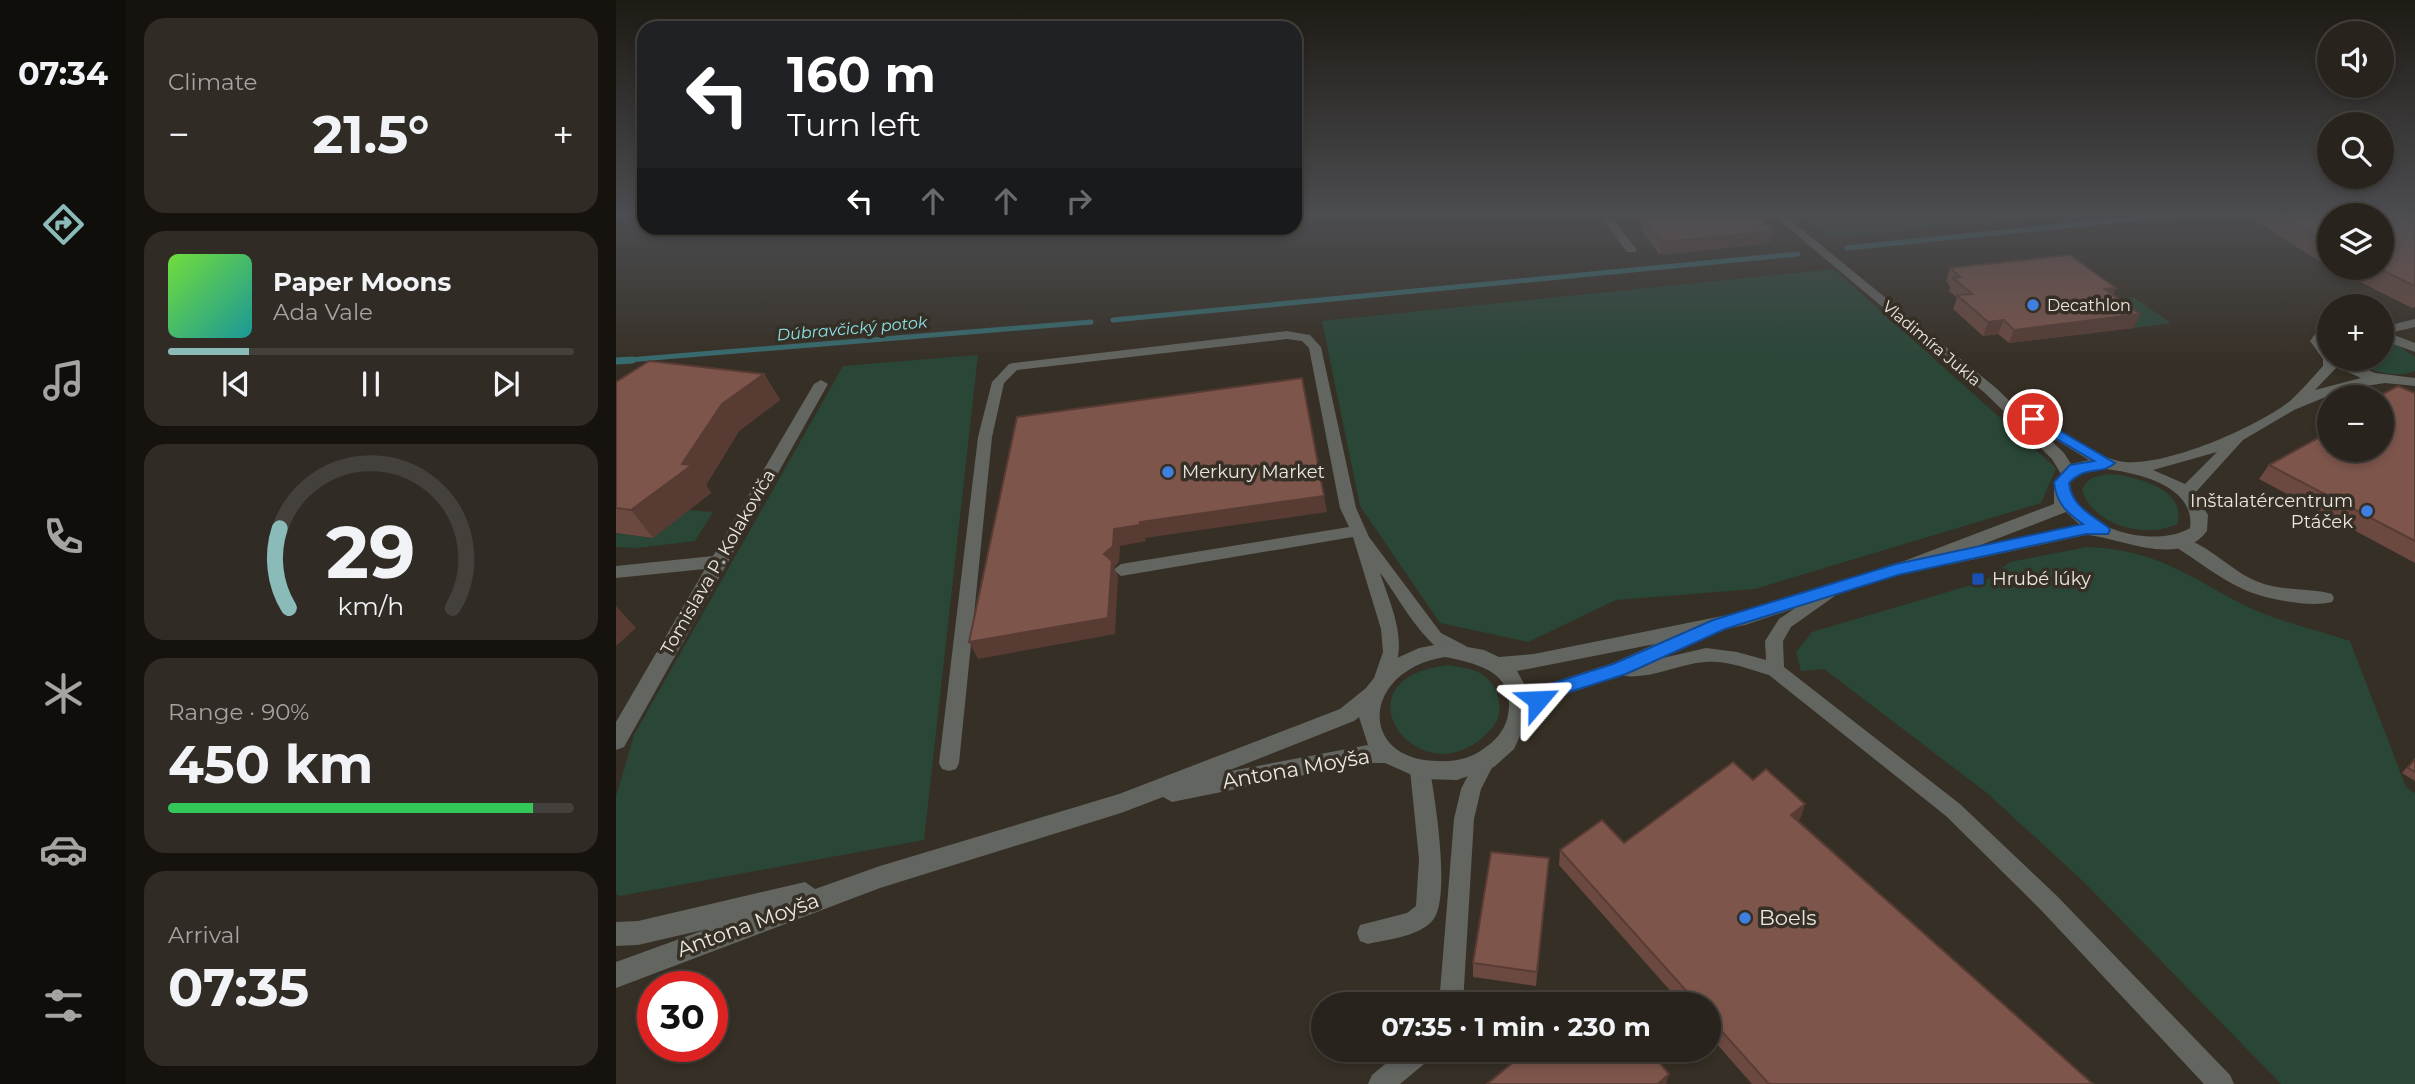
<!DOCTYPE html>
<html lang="en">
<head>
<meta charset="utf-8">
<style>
  :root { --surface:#28231c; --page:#302b25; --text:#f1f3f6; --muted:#a5a4a3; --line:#44403b; --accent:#8bbbb9 }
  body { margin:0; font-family:Montserrat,sans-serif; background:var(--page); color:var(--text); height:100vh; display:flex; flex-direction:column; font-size:26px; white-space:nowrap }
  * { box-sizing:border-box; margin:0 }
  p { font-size:23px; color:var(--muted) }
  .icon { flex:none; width:38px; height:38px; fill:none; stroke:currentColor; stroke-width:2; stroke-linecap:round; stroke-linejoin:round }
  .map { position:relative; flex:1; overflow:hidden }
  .side { display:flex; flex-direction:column; gap:18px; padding:18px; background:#16130f; width:490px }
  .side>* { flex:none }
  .banner { position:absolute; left:21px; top:21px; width:665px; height:214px; border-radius:21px; box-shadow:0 4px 10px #0003,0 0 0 2px var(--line); background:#202124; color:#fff; overflow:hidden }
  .fabs { position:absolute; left:1701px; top:21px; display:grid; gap:14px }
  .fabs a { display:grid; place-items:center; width:77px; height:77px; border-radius:50%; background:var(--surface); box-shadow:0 4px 10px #0003,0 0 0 2px var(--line); font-size:35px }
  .speed { position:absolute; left:21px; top:971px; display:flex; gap:14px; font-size:35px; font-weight:700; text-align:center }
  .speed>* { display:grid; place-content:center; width:91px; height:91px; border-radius:50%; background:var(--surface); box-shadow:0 4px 10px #0003,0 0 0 2px var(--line); line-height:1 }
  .speed .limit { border:10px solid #d22; background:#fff; color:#111 }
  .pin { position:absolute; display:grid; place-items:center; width:60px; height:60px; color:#fff; margin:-30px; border:4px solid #fff; border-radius:50%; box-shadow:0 2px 7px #0007 }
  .me { position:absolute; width:77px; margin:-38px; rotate:64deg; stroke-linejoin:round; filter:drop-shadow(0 0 5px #0008) }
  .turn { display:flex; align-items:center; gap:24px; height:147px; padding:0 35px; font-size:32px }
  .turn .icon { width:91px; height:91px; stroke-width:2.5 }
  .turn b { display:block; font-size:49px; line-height:60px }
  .lanes { display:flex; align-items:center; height:66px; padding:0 35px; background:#0003; justify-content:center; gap:35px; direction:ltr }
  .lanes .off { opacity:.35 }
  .big { font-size:52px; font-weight:700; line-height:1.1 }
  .side .tile { flex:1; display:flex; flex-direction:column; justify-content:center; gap:10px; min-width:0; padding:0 24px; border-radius:21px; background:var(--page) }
  .side .dial { align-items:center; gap:0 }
  .dial svg { height:182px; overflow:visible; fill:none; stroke:var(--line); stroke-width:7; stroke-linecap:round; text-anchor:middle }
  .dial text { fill:var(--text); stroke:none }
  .song { display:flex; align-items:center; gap:21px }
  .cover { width:84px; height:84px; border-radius:10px; background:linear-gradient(135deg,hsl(100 70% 55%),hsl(180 70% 35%)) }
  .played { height:7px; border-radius:4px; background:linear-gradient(90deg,var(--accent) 20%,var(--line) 20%) }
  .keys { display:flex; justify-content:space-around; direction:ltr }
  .heat { display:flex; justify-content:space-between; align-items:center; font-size:38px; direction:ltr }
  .charge { height:10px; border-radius:5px; background:linear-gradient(90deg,#34c759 90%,var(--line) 0) }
  .trip { position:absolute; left:695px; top:992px; width:410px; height:70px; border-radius:35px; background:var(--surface); box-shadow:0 4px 10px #0003,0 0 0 2px var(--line); font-weight:700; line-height:70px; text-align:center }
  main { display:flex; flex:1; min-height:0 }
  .tabs { display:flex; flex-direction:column; width:126px; justify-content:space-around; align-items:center; background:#100e0b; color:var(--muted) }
  .tabs .icon { width:49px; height:49px }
  .tabs .on { color:var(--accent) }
  .tabs b { font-size:32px; color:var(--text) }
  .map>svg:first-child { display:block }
  .green { fill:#294637 }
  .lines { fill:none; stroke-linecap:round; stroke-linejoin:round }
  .stream-far1 { stroke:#376c6f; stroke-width:5 }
  .stream { stroke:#376c6f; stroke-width:7 }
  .service { fill:#636560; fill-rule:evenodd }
  .minor { fill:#636560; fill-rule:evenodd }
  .wall { fill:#6c4940 }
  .shaded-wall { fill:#583c34 }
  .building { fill:#7d554b; stroke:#583c34; stroke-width:2 }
  .route { fill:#1a73e8; stroke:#114b97; stroke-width:2 }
  .shop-dot { fill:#3f7fe0; stroke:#362f25; stroke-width:2.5 }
  .transit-dot { fill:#1a4fb4; stroke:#362f25; stroke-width:2.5 }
  .labels { text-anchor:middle; stroke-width:7; stroke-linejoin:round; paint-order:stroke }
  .far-poi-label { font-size:16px; fill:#ebe7e0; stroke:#362f25; text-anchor:start }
  .far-water-label { font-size:16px; font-style:italic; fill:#8be5ea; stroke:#362f25 }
  .far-street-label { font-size:16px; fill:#ebe7e0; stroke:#362f25 }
  .poi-label { font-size:18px; fill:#ebe7e0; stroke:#362f25; text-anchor:start }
  .street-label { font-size:18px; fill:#ebe7e0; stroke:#362f25 }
  .near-street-label { font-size:21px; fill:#ebe7e0; stroke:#362f25 }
  .near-poi-label { font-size:21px; fill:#ebe7e0; stroke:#362f25; text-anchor:start }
</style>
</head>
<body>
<main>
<nav class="tabs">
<b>07:34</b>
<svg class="icon on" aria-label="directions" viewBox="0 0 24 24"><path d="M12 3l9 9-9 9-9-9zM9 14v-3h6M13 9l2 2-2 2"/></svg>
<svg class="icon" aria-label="music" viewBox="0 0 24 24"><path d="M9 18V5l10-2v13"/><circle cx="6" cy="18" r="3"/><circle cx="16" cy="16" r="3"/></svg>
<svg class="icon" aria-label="phone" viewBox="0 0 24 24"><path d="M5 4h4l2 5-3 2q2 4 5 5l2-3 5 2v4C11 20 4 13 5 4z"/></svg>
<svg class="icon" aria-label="climate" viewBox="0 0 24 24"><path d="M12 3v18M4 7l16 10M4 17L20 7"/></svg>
<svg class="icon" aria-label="car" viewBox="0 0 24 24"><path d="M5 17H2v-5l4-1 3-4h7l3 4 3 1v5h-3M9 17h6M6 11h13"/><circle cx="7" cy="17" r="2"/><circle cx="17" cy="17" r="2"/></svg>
<svg class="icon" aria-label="filters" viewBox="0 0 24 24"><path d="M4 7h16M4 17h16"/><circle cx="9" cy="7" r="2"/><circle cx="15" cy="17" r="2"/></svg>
</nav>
<section class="side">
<div class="tile"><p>Climate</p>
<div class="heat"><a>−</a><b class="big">21.5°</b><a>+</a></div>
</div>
<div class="tile">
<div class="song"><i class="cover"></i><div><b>Paper Moons</b><p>Ada Vale</p></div></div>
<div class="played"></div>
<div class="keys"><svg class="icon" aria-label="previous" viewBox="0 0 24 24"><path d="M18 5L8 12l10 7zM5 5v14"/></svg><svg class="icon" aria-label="pause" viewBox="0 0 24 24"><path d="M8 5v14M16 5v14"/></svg><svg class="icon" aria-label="next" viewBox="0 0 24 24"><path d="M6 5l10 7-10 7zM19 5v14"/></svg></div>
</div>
<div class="tile dial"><svg viewBox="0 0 100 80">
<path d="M14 69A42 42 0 1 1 86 69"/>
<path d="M14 69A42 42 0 0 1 10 34" stroke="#8bbbb9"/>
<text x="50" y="56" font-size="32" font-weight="700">29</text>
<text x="50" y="72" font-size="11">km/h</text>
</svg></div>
<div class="tile"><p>Range · 90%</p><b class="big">450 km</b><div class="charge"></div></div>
<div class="tile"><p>Arrival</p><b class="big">07:35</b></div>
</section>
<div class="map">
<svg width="1799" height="1084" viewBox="0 0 1799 1084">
  <rect width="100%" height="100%" fill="#362f25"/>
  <path class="green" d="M 1186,214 L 1465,214 L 1214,238 Z
    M 1218,269 L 1440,468 L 1425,503 L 1139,589 L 1000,600 L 912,642 L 824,623 L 744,506 L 706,321 Z
    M 1519,298 L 1555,323 L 1518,328 L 1483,302 Z
    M 1766,340 L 1781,345 L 1799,357 L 1799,371 C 1779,380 1749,369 1731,359 L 1766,359 Z
    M 362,355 L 308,840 L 4,896 L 0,894 L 0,797 L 18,735 L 227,366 Z
    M 1494,474 C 1519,476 1572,489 1561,524 C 1530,539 1477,526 1466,490 C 1472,477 1480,476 1494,474 Z
    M 73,510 L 97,512 L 79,541 L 21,548 L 0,547 L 0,533 L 37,538 Z
    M 1471,547 C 1541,550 1568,574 1626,604 C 1659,621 1699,629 1734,641 L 1790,787 L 1799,793 L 1799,1084 L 1665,1084 L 1469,883 L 1371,793 L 1208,669 L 1185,671 L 1180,652 L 1196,632 L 1369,581 L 1394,562 Z
    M 833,665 C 843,667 854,668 864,673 C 882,684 891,711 876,728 C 808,808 710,678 833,665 Z"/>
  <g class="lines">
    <path class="stream-far1" d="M 1231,248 L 1566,214
      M 497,320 L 1182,254
      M 0,361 L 475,322"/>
    <path class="stream" d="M 0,361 L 16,360"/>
    <path class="service" d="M 671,331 L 694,335 L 705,347 L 740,508 L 753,537 L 825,633 L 850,646 L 853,651 L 850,656 C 817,666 782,595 764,573 C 777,612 794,644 773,683 L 767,685 L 761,683 L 758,678 L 767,652 L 765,629 L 737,537 L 505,576 L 497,570 L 505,564 L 733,527 L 724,508 L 693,348 L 686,341 L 671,339 L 401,370 L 388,383 L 376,437 L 343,763 L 340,769 L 333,771 L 326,769 L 323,763 L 362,437 L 376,382 L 393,364 L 397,363 Z
      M 1564,537 C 1592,544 1614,570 1640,581 C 1665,592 1691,587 1716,594 L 1718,598 L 1716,602 C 1695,608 1649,599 1629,590 C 1604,579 1581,560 1558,546 L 1556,542 Z
      M 1217,583 L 1223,585 L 1225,589 L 1223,593 L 1175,627 L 1167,641 L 1168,667 L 1344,804 L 1441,896 L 1614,1075 L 1618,1084 L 1588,1084 L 1425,910 L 1330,816 L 1153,675 C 1133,669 1110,660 1089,662 C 1060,664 1029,683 999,674 L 996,669 L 999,664 L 1038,660 L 1090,648 L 1121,652 L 1150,660 L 1149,641 L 1163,619 Z
      M 870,752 L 877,754 L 880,760 L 865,789 L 858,819 L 847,1004 L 823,1004 L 838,819 L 845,789 L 863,754 Z
      M 804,762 L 811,764 L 814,770 C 819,799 835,898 817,920 C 803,937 772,939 752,944 L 744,941 L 741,933 L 744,925 L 791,913 L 800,906 L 803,859 L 794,770 L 797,764 Z
      M 786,1050 L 817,1050 L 814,1059 L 784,1084 L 752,1084 L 756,1075 Z"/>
    <path class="minor" d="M 983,214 L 993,214 L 1021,250 L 1019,252 L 1011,252 Z
      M 1156,214 L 1167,214 L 1380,388 L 1404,411 L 1415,411 C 1441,428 1469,451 1499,460 C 1538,473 1642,427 1674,401 C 1685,391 1697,377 1707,366 L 1707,359 L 1694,341 L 1701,331 L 1713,327 L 1713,336 L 1708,341 L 1713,348 L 1713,359 L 1726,359 L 1759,373 L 1799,378 L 1799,386 L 1769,383 L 1743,387 L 1712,396 L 1678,410 L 1627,440 L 1579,493 L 1592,515 L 1591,531 C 1563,569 1504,537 1470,535 L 1332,565 L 1324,560 L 1129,625 L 1079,636 L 1078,643 L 1011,674 L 945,696 L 913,716 L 898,749 L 878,767 L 841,780 L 805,779 L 769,763 L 748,763 L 556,802 L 547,797 L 505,813 L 264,888 L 0,988 L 0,962 L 91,929 L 22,945 L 0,946 L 0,922 L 22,921 L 189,882 L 199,889 L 264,866 L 503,794 L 724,709 L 750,688 L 770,663 L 803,648 L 829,643 L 868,650 L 883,657 L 918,654 L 1121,613 L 1275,566 L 1438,504 L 1438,482 L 1445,474 L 1436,459 L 1370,394 ZM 1721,367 L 1745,378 L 1699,390 ZM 1424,430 L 1473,460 L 1455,464 L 1448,453 ZM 1601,452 L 1569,484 L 1537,470 ZM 1480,468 C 1514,471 1580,483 1574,528 C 1543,547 1476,533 1458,499 C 1456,495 1455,488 1454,483 L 1465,472 ZM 1450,512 L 1464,525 L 1357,548 ZM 1039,644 L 997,663 L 931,684 L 914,695 L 901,671 ZM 829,657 C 858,663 895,670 893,707 C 892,723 886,734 874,744 C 857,758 843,762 820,761 C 741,759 746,670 829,657 ZM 743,717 L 752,745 L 609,772 L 738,721 Z
      M 1799,319 L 1799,327 L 1773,333 L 1799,343 L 1799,352 L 1766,340 L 1766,327 Z
      M 205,380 L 212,384 L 8,747 L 0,750 L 0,722 L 89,569 L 0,578 L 0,566 L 97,556 L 198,384 Z"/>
  </g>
  <path class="wall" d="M 1651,214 L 1799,214 L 1799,307 L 1796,308 L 1717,268 L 1766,268 L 1713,215 L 1713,266 L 1695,256 L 1645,224 Z
    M 1027,218 L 1154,243 L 1044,255 L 1026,231 Z
    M 1334,268 L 1500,288 L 1497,295 L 1524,314 L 1518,328 L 1393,343 L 1382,334 L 1367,336 L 1337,309 L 1341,298 L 1333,291 L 1334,286 L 1330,281 Z
    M 148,374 L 164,400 L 123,431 L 90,485 L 95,493 L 37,538 L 0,533 L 0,382 Z
    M 1799,393 L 1799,563 L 1643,479 L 1653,465 Z
    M 1799,758 L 1799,781 L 1786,773 Z
    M 1189,804 L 1184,819 L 1182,820 L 1477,1084 L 1136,1084 L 1092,1034 L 1092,1004 L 1066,1004 L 943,865 L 944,850 L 1008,843 Z
    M 933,858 L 920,986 L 857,977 L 857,963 Z"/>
  <path class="shaded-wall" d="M 1157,231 L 1154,243 L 1044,255 L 1046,242 Z
    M 1500,288 L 1494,301 L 1489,289 Z
    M 1524,314 L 1518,328 L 1393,343 L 1398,330 Z
    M 1388,320 L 1382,334 L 1367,336 L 1372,322 Z
    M 148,374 L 164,400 L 123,431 L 90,485 L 95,493 L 37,538 L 15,510 L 66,464 L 106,404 Z
    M 708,496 L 711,512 L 529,538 L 530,541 L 504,546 L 503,562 L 498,567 L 502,577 L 499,634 L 362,659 L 353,642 L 488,554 L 498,529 L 524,522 Z
    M 0,606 L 20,628 L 0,646 Z
    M 1189,804 L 1184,819 L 1170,830 L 1175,815 Z
    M 933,858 L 932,873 L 920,986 L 921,972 Z
    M 1053,1074 L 1050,1084 L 1042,1084 Z"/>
  <path class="building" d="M 1070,214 L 1140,214 L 1157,231 L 1046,242 L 1027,218 Z
    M 1663,214 L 1799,214 L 1799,286 L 1762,268 L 1766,268 L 1766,215 L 1713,215 L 1713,244 Z
    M 1454,255 L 1500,288 L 1489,289 L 1524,314 L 1398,330 L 1388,320 L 1372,322 L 1341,295 L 1356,294 L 1337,278 L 1344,277 L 1334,268 Z
    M 33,361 L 148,374 L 106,404 L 66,464 L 76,465 L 15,510 L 0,508 L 0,382 Z
    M 686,378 L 708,496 L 524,522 L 524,525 L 498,529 L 497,546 L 488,554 L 496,561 L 492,618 L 353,642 L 401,417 Z
    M 1782,386 L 1799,393 L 1799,541 L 1653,465 L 1713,432 L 1713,450 L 1766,450 L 1766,397 L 1761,397 Z
    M 1799,759 L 1799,772 L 1792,768 Z
    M 1117,762 L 1137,780 L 1150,769 L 1189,804 L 1175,815 L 1477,1084 L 1153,1084 L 1092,1016 L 1092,1004 L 1082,1004 L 944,850 L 986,820 L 1008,843 Z
    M 875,852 L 933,858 L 921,972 L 857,963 Z
    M 912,1050 L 1033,1050 L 1053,1074 L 1042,1084 L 871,1084 Z"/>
  <linearGradient id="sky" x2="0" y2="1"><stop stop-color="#1e1a14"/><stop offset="0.59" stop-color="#4c4d51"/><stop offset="1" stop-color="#4c4d51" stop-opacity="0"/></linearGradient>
  <rect width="1799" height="365" fill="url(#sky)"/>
  <path class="route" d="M 1417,415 L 1499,463 C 1485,476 1471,464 1453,483 C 1456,506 1474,514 1492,527 L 1494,530 L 1492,534 L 1470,534 L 1282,575 L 1109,629 L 1010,674 L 944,695 L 928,706 L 922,708 L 915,706 L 912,700 L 915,695 L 931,685 L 997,664 L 1097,620 L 1280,564 L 1467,524 C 1451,513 1440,503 1438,482 L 1454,465 L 1478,461 L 1412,422 L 1410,419 Z"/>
  <g class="shop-dot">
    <circle cx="1417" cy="305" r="7"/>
    <circle cx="552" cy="472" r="7"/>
    <circle cx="1751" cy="511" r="7"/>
    <circle cx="1129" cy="918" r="7"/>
  </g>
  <rect class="transit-dot" x="1355" y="572" width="14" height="14" rx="3.5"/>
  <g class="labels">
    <g class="far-poi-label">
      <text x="1431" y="311">Decathlon</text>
    </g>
    <g class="far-water-label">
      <text transform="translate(236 328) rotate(-5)" y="6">Dúbravčický potok</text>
    </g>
    <g class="far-street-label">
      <text transform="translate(1316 343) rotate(40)" y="6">Vladimíra Jukla</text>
    </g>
    <g class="poi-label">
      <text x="566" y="478">Merkury Market</text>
      <text x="1737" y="507" text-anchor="end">Inštalatércentrum<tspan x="1737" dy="21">Ptáček</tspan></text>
      <text x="1376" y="585">Hrubé lúky</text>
    </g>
    <g class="street-label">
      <text transform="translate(102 562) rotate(-60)" y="6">Tomislava P. Kolakoviča</text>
    </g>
    <g class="near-street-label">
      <text transform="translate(680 769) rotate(-10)" y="7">Antona Moyša</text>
      <text transform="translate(132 925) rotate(-20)" y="7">Antona Moyša</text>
    </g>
    <g class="near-poi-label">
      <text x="1143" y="925">Boels</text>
    </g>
  </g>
</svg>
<div class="fabs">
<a><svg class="icon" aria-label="sound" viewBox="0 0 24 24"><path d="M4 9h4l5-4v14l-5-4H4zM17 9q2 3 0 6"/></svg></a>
<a><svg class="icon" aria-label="search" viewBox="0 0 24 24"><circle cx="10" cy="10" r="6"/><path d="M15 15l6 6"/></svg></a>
<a><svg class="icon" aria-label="layers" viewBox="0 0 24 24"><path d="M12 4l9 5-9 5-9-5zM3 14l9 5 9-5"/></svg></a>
<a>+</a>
<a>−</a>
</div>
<div class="speed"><div class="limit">30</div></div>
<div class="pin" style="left:1417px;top:419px;background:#d93025"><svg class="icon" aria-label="arrive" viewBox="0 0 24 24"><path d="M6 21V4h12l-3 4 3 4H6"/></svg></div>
<svg class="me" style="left:922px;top:700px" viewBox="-20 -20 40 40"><path d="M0-17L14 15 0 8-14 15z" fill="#1a73e8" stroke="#fff" stroke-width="4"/></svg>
<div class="trip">07:35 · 1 min · 230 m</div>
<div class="banner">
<div class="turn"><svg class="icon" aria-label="left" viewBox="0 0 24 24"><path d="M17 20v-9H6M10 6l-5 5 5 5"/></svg><div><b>160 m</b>Turn left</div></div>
<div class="lanes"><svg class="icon" aria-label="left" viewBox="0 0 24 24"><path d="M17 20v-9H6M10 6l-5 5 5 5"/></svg><svg class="icon off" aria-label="ahead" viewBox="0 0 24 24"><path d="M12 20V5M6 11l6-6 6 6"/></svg><svg class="icon off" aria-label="ahead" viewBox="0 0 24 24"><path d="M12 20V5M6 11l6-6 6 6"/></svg><svg class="icon off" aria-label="right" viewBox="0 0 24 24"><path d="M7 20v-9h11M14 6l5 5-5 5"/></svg></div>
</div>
</div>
</main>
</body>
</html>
